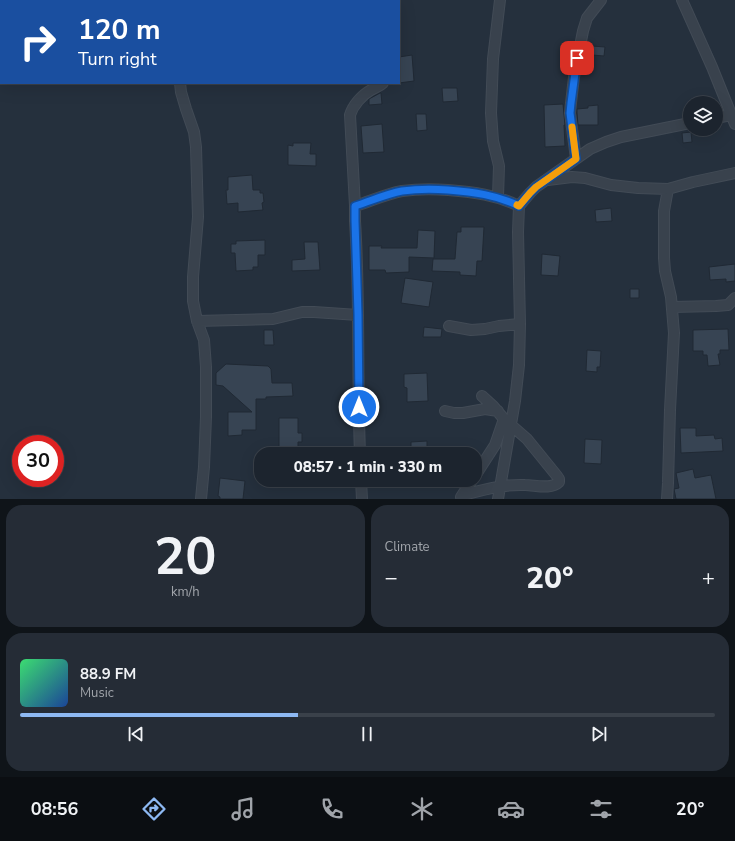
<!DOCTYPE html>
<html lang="en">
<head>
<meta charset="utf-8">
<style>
  :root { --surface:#1c242e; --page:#252c36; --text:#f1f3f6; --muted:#a0a4aa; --line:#3a414a; --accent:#8eb9f3 }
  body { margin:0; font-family:"Nunito Sans",sans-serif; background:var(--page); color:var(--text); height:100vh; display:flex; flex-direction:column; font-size:15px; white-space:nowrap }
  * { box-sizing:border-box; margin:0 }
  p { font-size:13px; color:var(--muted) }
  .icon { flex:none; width:22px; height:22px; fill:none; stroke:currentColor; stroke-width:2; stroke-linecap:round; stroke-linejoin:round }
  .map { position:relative; height:499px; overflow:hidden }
  .details { display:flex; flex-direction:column; gap:6px; padding:6px; background:#0f1419; flex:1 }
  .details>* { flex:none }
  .top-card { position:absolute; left:0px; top:0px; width:400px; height:84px; box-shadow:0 4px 16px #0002,0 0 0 1px var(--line); background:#1a4fa0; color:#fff; overflow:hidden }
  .fabs { position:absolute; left:683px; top:96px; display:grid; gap:8px }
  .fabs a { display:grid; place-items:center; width:40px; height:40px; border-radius:50%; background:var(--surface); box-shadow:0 4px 16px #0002,0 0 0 1px var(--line); font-size:20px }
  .speed { position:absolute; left:12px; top:435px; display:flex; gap:8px; font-size:20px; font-weight:700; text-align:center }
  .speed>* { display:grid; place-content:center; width:52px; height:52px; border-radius:50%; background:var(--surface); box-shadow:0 4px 16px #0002,0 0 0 1px var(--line); line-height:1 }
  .speed .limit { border:6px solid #d22; background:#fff; color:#111 }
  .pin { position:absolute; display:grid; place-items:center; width:34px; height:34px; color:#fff; margin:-17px; border-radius:8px; box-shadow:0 2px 6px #0006 }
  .me { position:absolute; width:44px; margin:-22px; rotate:0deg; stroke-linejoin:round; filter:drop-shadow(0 0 3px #0008) }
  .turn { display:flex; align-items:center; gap:14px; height:84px; padding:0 12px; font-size:18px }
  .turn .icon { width:52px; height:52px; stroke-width:2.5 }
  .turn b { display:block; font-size:28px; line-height:34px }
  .big { font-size:30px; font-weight:800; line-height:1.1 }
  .details .card { flex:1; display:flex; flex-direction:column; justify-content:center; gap:6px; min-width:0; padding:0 14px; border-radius:16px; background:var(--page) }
  .details .dial { align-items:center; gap:0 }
  .dial b { font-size:52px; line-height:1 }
  .song { display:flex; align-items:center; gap:12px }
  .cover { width:48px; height:48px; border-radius:6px; background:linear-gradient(135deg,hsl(140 70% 55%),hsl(220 70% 35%)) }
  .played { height:4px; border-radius:2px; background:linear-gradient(90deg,var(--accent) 40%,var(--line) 40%) }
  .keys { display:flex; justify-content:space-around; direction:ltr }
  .heat { display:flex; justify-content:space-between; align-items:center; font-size:22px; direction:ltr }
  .details .tiles { flex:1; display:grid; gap:6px; grid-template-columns:1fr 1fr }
  .card:last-child { grid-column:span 2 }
  .trip { position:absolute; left:254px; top:447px; width:228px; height:40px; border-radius:16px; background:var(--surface); box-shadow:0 4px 16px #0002,0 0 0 1px var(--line); font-weight:800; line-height:40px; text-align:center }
  .dock { display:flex; height:64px; justify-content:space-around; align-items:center; background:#0b0e12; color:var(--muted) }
  .dock .icon { width:28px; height:28px }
  .dock .on { color:var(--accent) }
  .dock b { font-size:18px; color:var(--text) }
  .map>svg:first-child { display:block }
  .building { fill:#374453; stroke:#202934 }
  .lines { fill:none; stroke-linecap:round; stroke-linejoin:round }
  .street-casing { stroke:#424b56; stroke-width:12 }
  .street { stroke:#39424d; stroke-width:10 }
  .route-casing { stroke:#114b97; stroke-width:10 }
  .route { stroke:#1a73e8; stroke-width:7 }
  .slow { stroke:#f59e0b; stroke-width:7 }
</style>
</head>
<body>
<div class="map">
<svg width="735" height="499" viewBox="0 0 735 499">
  <rect width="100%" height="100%" fill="#25303d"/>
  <path class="building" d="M 592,46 L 605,47 L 604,56 L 592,55 Z
    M 412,55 L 414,81 L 399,83 L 399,57 Z
    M 442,88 L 457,88 L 458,101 L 443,102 Z
    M 380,93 L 381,93 L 382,104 L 369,105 L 369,99 Z
    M 563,104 L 565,125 L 564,125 L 565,146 L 545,147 L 544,105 Z
    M 598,105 L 598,125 L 578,125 L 577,113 L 577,109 L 588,108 L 588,106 Z
    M 416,114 L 426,114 L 427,130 L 417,131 Z
    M 382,124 L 384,152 L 363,153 L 361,126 Z
    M 691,132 L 692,142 L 683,143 L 682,133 Z
    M 293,143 L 311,143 L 310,154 L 316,154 L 316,166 L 288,165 L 288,145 L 293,146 Z
    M 252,175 L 253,190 L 260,190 L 260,193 L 263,193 L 264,202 L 262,203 L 263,210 L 238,212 L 238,203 L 227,204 L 226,190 L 228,190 L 228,177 Z
    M 611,208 L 612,221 L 596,222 L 595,210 Z
    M 461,227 L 484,227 L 482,261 L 477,261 L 476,276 L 460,275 L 460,272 L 432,271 L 433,259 L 455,259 L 457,232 L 461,232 Z
    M 418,230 L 435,231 L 434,258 L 409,257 L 409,272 L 386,273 L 385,270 L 369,270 L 369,246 L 382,246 L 381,248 L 417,248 Z
    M 265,240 L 265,255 L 258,255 L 258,267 L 253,267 L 253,270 L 236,271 L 235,253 L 231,253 L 231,244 L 236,244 L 236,241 Z
    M 304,242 L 318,242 L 320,270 L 292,271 L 292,260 L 305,259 Z
    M 542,254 L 560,256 L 558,276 L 541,275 Z
    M 735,264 L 735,281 L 726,282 L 726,279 L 710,280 L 709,267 Z
    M 405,278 L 433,282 L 429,307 L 401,303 Z
    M 630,289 L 639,289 L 639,298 L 630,298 Z
    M 424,327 L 442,329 L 441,337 L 423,337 Z
    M 728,329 L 729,350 L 720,350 L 720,354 L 718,354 L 720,365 L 708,366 L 707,355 L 703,355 L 703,351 L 693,351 L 693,330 Z
    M 264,330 L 273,330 L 274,345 L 264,345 Z
    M 587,350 L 601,351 L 600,367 L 597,367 L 597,372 L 586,371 Z
    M 226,364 L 268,366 L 271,369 L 272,383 L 292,383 L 293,396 L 266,397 L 266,399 L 256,399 L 256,430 L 242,430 L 242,435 L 228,436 L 228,412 L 252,412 L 223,386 L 216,385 L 216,373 Z
    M 427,373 L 428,401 L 407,402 L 407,388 L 404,387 L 404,374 Z
    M 279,418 L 298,418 L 298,433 L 302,433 L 302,442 L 298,442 L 298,454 L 279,454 Z
    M 680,428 L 696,428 L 696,436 L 714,435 L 715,439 L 722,438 L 723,451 L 681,453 Z
    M 585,439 L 602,440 L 601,464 L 584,463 Z
    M 427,441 L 427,454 L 411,454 L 411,442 Z
    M 693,469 L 695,478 L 711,475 L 716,499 L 676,499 L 674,489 L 679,488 L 676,473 Z
    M 220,478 L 245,481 L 243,499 L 220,499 L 220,497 L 218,496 Z"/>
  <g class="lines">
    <defs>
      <path id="street" d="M 375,0 L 376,1
        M 682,0 L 712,67 L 735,124
        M 176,1 L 176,0
        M 180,83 L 181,92 L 186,109 L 194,132 L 196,147 L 198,217 L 193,277 L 193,301 L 197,321 L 204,340 L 206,367 L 206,417 L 204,467 L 201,499
        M 716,118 L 731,115
        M 576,159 L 570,113 L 571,103 L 574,77 L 583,31 L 587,18 L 601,0
        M 548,180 L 572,177 L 585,178 L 611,185 L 638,188 L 668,189 L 693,182 L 735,173
        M 498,197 L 499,166 L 493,141 L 491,113 L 493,59 L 500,0
        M 355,206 C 371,201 386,194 402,191 C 417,189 433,189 448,190 C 473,192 497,195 519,206
        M 672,307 L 716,306 L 728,305 L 735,298
        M 197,321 L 273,319 L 302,312 L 314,312 L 358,315
        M 449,326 L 471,330 L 485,329 L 499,326 L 520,324
        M 445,411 L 454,413 L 463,413 L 485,409 L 498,411
        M 360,454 C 357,376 360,298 355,221 L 355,206 L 350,115 C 353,105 362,95 371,90 C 376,87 379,87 383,83
        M 475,476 L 495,445 L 504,419
        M 361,480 L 362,499
        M 463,495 C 483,490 504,484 525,485 C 535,485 551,490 559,482 L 559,479 L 557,476 L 527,439 L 504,419 L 493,406 L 482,396
        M 461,497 L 472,480
        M 498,499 L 515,401 L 519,365 L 520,324 L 518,232 L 519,206 L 530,193 L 536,187 L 590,149 L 606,142 L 621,137 L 690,123
        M 667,499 L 668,483 L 670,410 L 674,333 L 671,297 L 665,271 L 664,258 L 664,211 L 668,189"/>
    </defs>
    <use href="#street" class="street-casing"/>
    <use href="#street" class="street"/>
  </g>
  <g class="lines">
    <defs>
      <path id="route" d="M 359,407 L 358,314 L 355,221 L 355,206 C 371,201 386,194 402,191 C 417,189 433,189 448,190 C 473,192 497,195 519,206 L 530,193 L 536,187 L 576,159 L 570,113 L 571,103 L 577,58"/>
    </defs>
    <use href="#route" class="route-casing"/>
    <use href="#route" class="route"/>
    <path class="slow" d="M 517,205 L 519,206 L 530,193 L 536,187 L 576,159 L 572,127"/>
  </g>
</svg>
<div class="fabs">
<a><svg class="icon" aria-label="layers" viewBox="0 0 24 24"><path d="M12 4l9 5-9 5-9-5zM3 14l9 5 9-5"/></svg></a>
</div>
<div class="speed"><div class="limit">30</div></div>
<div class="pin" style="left:577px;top:58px;background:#d93025"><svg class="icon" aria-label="arrive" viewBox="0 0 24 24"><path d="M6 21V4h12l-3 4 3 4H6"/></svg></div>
<svg class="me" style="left:359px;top:407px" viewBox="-20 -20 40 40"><circle r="17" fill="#1a73e8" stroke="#fff" stroke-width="3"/><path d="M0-11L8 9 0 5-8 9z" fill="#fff"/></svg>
<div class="trip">08:57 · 1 min · 330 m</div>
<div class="top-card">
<div class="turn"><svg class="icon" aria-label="right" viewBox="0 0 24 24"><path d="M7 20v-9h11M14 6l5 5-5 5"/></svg><div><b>120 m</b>Turn right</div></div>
</div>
</div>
<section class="details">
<div class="tiles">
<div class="card dial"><b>20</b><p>km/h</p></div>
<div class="card"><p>Climate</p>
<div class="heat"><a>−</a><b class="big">20°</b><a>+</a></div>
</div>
<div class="card">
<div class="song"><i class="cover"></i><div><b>88.9 FM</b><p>Music</p></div></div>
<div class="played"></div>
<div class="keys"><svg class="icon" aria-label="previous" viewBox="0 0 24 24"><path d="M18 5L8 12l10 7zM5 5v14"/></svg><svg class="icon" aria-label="pause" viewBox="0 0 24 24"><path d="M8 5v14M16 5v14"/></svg><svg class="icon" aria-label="next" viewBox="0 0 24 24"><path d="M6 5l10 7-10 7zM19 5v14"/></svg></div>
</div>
</div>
</section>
<nav class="dock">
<b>08:56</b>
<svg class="icon on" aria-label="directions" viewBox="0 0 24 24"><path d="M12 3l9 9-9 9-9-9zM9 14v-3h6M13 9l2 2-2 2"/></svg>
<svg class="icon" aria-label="music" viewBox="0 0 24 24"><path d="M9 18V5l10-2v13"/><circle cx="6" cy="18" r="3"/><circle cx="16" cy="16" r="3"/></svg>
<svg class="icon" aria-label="phone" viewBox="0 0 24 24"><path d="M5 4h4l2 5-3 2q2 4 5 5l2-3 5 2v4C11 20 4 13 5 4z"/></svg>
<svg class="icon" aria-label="climate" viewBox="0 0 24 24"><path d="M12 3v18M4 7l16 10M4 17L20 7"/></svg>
<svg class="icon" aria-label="car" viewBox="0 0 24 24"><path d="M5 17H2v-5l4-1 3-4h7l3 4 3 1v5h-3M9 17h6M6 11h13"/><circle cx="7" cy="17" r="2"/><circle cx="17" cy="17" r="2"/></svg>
<svg class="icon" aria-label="filters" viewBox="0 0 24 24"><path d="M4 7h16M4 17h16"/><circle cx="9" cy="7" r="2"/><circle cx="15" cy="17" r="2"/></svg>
<b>20°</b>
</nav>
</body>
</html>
